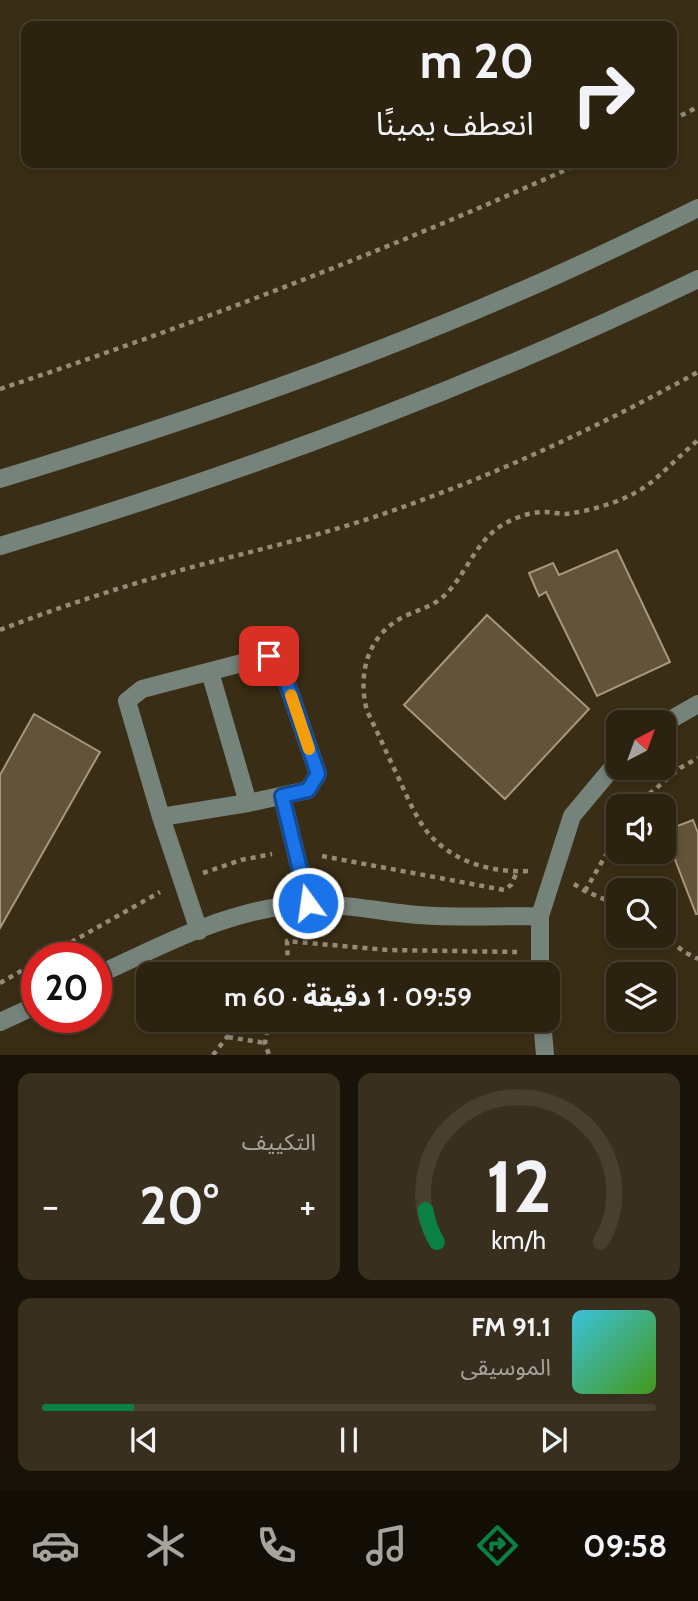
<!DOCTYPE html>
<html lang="ar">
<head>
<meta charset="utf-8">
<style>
  :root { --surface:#2c2210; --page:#382f1e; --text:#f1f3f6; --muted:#a6a49f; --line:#483f30; --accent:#0b8043 }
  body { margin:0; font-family:Cabin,"Noto Sans Arabic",sans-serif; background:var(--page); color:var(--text); direction:rtl; height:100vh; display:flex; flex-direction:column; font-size:26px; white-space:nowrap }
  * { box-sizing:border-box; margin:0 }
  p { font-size:23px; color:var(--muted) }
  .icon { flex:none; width:38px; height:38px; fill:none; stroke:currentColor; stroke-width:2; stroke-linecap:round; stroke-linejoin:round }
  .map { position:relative; height:1055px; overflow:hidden; direction:ltr }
  .details { display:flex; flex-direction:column; gap:18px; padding:18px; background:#181309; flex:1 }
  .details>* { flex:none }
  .guide { position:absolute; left:21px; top:21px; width:656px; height:147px; border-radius:14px; box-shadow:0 4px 10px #0003,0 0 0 2px var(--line); direction:rtl; background:#2c2210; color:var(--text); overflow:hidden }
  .needle { width:46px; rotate:41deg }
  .fabs { position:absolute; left:606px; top:710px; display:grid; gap:14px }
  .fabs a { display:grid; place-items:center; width:70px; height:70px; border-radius:14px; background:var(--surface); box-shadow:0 4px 10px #0003,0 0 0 2px var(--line); font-size:35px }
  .speed { position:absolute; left:21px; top:942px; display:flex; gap:14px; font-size:35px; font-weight:700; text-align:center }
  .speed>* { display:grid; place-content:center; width:91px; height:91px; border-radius:50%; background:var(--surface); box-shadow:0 4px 10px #0003,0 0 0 2px var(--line); line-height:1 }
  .speed .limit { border:10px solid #d22; background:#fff; color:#111 }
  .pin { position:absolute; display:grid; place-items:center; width:60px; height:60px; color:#fff; margin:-30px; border-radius:14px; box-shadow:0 4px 10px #0006 }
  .me { position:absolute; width:77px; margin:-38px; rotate:346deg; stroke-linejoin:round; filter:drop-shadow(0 0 5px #0008) }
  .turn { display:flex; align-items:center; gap:24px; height:147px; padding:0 28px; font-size:32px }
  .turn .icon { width:91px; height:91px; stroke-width:2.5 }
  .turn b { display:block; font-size:49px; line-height:60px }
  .big { font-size:52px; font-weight:800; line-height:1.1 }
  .details .tile { flex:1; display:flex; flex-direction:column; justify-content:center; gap:10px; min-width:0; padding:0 24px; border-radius:14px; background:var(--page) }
  .details .dial { align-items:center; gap:0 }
  .dial svg { height:182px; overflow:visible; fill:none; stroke:var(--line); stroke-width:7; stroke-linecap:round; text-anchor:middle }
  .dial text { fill:var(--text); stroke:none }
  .song { display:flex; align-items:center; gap:21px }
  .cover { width:84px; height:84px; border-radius:10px; background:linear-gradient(135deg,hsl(190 70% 55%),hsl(100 70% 35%)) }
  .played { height:7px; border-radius:4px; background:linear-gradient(90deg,var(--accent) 15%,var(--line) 15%) }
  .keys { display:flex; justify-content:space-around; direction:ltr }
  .heat { display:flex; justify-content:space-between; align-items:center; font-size:38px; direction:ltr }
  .details .tiles { flex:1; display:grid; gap:18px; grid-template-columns:1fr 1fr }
  .tile:last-child { grid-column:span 2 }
  .trip { position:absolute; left:136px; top:962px; width:424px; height:70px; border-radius:14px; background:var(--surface); box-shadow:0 4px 10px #0003,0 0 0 2px var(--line); font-weight:800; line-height:70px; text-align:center; direction:rtl }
  .tab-bar { display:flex; height:112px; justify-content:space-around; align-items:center; background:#120e06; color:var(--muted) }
  .tab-bar .icon { width:49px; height:49px }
  .tab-bar .active { color:var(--accent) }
  .tab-bar b { font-size:32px; color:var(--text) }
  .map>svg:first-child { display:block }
  .building { fill:#635338; stroke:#a7977c; stroke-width:2 }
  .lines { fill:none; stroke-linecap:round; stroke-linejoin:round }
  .path { stroke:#968b79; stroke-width:4.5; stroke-dasharray:5 5; stroke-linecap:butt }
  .minor { stroke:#76837b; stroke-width:18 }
  .route-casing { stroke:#114b97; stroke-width:18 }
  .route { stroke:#1a73e8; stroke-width:12 }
  .slow { stroke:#f59e0b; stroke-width:12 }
</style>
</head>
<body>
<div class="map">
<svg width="698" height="1055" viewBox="0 0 698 1055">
  <rect width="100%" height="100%" fill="#3a2d15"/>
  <path class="building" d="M 617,550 L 670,662 L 597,696 L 546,592 L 539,596 L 529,573 L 553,563 L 559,575 Z
    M 487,615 L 589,709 L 505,799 L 404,705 Z
    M 34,714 L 100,752 L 0,928 L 0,775 Z
    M 693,820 L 698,833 L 698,914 L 696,914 L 664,831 Z"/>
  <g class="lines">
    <path class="path" d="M 672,120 L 698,107
      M 0,389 C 198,323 391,249 581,163
      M 0,630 C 64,605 130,584 196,566 C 253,551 309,538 365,520 C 483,481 589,432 698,372
      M 634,807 L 680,768 L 698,758
      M 322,856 L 504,890 L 511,885 L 517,872
      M 528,871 C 485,873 440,858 418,818 C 411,806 405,792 399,779 C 388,756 378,733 367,711 C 357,673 368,634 405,616 C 420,609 435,606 447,593 C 468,571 476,540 504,524 C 516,517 531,512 545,512 C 552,512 559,514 566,514 C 596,510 632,499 654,480 C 669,467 683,453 698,440
      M 203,873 L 241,860 L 272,854
      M 574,884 L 585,891 L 618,905
      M 585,891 L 618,834
      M 663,934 L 684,952 L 698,959
      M 45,957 L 160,892
      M 286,975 L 288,968 L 287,941 L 387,950 L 517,952
      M 0,983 L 37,962
      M 269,1020 L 265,1043 L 269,1055
      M 228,1037 L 265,1043
      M 213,1055 L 227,1037 L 249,1020"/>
    <path class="minor" d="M 0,479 C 169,427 338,370 500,300 C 567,272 633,240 698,208
      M 0,546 C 239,475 473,387 698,279
      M 663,724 L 698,704
      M 282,796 L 308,903
      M 161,817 L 248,803 L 210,672
      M 199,931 L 161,817 L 127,701 L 142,689 L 269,656 L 280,663 L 318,774 L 308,790 L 248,803
      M 540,975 L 540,916 L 572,816 L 618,761
      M 96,976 C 156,948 219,914 285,906 C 331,900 373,911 418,915 C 458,918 500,916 540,916
      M 542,1020 L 545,1055
      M 0,1022 L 37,1005"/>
  </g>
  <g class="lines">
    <defs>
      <path id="route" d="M 269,656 L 280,663 L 318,774 L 308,790 L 282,796 L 308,903"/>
    </defs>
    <use href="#route" class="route-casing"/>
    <use href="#route" class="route"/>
    <path class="slow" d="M 291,695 L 309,749"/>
  </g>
</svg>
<div class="fabs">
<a><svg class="needle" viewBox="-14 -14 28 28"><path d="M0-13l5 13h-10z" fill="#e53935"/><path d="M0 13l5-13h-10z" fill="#a6a49f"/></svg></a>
<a><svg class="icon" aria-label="sound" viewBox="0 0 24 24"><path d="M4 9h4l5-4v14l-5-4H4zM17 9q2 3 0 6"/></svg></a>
<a><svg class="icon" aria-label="search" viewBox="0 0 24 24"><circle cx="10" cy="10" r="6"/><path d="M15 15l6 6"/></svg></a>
<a><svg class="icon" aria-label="layers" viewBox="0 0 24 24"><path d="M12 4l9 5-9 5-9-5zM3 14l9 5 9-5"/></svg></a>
</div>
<div class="speed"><div class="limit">20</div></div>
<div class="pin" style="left:269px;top:656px;background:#d93025"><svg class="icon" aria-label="arrive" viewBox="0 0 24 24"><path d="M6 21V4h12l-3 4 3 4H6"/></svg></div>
<svg class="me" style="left:308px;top:903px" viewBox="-20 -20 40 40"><circle r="17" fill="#1a73e8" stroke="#fff" stroke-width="3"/><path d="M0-11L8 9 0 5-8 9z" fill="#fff"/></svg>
<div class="trip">09:59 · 1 دقيقة · 60 m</div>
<div class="guide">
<div class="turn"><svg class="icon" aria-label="right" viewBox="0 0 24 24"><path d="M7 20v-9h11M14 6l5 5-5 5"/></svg><div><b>20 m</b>انعطف يمينًا</div></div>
</div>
</div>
<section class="details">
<div class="tiles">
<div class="tile dial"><svg viewBox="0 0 100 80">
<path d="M14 69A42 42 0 1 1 86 69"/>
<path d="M14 69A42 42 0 0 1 9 55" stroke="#0b8043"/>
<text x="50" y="56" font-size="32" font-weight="700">12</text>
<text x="50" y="72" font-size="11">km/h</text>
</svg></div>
<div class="tile"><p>التكييف</p>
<div class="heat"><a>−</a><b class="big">20°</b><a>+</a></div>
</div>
<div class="tile">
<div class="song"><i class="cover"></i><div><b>91.1 FM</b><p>الموسيقى</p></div></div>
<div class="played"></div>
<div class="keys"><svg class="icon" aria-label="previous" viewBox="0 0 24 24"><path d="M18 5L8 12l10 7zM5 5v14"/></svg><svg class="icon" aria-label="pause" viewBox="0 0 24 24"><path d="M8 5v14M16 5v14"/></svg><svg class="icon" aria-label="next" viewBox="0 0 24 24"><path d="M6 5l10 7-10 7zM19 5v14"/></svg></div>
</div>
</div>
</section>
<nav class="tab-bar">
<b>09:58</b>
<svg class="icon active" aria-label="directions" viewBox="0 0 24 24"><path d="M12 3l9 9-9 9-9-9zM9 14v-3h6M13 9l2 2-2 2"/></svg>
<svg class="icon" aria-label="music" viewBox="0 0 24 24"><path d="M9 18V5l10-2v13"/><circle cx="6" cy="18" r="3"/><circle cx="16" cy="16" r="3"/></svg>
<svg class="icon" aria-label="phone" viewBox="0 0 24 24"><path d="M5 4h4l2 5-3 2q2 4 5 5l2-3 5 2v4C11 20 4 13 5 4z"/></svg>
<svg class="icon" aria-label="climate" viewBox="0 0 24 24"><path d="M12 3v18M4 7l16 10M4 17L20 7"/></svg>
<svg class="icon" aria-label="car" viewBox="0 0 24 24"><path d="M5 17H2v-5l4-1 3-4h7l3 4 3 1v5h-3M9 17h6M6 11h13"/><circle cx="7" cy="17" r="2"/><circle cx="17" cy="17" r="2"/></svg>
</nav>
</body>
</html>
